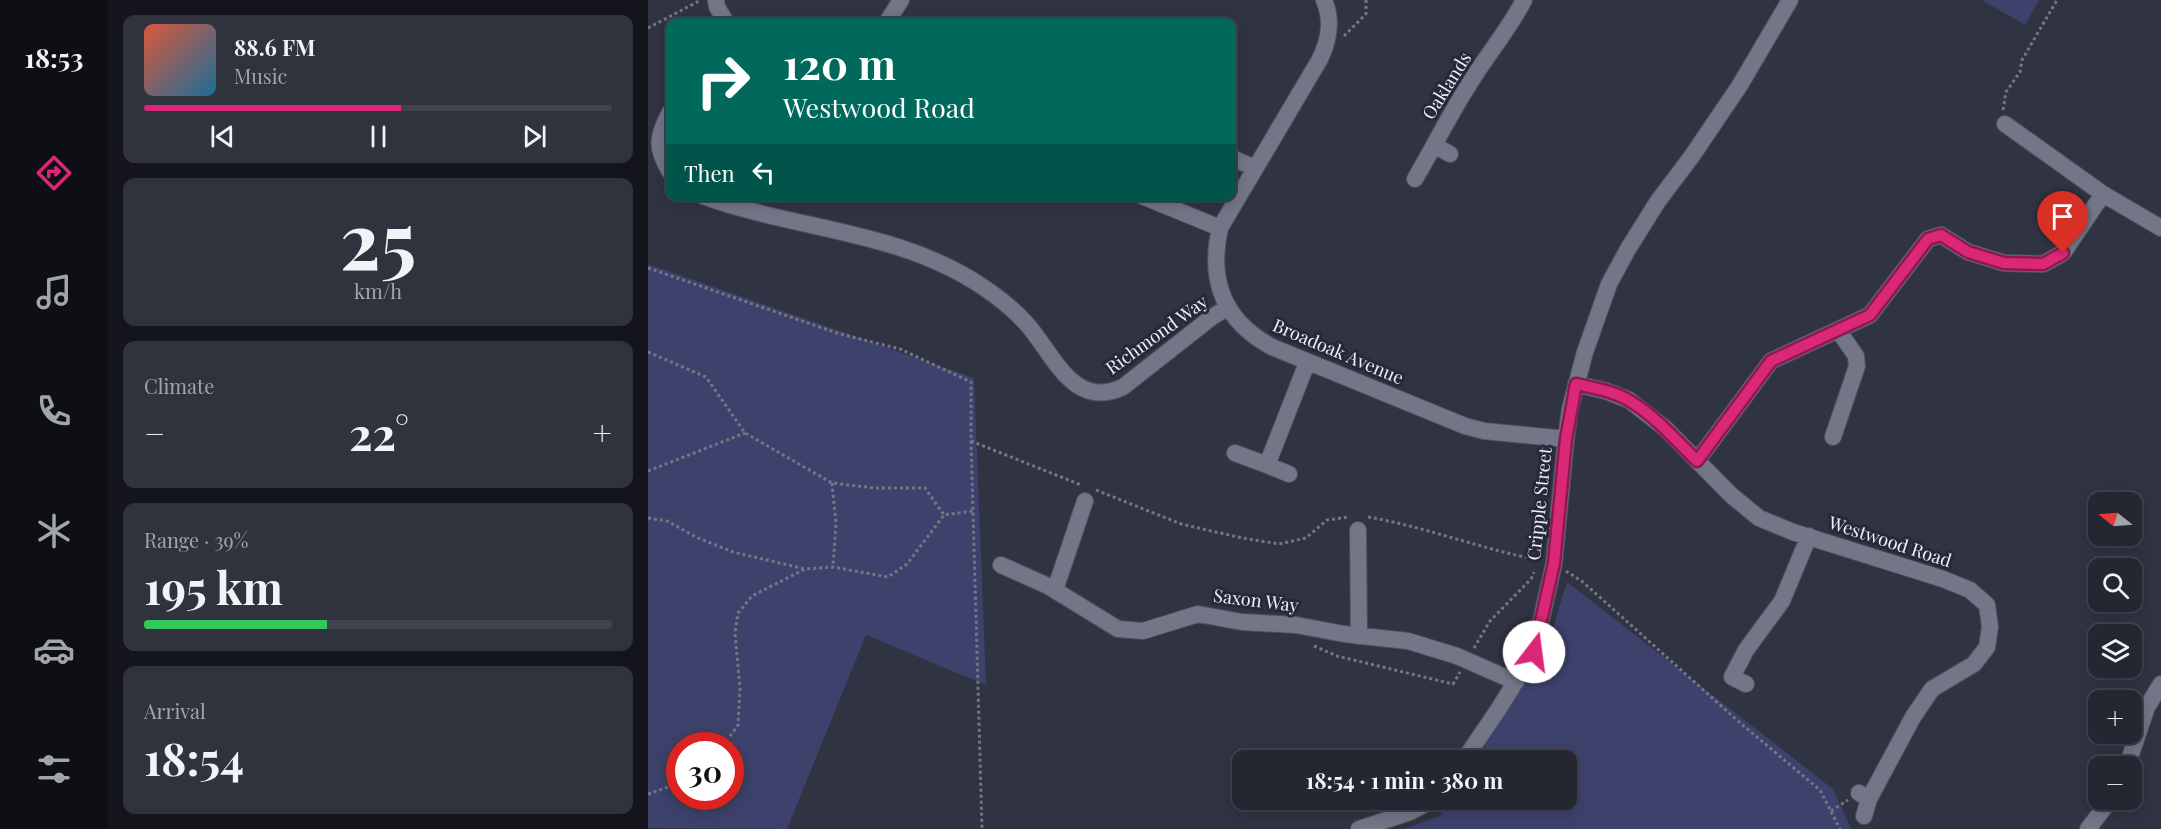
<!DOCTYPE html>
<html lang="en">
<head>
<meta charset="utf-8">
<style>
  :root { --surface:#242632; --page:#30323e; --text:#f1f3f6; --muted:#a3a5ac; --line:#41434d; --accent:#db2777 }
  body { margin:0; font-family:"Playfair Display",serif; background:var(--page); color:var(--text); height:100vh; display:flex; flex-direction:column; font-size:22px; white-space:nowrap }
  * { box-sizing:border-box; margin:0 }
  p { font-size:20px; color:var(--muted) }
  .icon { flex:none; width:33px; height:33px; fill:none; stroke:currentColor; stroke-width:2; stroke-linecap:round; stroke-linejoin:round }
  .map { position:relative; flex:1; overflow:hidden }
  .panel { display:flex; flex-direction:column; gap:15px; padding:15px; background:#14151c; width:540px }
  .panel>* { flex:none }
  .hud { position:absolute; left:18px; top:18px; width:570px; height:183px; border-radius:12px; box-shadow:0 3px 15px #0003,0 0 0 2px var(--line); background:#00695c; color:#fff; overflow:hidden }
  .needle { width:39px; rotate:287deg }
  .fabs { position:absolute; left:1440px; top:492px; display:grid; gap:12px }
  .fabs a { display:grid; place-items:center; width:54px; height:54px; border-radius:12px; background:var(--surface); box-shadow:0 3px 15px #0003,0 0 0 2px var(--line); font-size:30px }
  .speed { position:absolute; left:18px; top:732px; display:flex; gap:12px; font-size:30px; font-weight:700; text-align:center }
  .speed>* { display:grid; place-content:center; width:78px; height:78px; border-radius:50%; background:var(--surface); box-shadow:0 3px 15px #0003,0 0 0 2px var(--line); line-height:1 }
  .speed .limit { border:9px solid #d22; background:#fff; color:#111 }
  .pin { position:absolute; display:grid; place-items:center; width:51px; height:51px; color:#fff; margin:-62px -26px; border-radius:50% 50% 50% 0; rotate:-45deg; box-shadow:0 0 6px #0007 }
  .pin .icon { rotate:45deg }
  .me { position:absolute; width:66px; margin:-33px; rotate:15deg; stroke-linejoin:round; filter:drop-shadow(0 0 4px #0008) }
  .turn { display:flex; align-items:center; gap:21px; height:126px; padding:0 18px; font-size:27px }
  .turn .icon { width:78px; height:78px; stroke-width:2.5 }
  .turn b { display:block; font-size:42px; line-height:51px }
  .then { display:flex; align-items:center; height:57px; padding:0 18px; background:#0003; gap:12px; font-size:22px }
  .big { font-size:45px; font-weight:700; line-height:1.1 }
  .panel .tile { flex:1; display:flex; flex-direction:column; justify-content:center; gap:9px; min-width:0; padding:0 21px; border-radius:12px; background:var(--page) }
  .panel .dial { align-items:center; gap:0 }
  .dial b { font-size:78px; line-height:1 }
  .song { display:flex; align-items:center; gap:18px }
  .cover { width:72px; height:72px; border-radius:9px; background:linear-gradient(135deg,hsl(10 70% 55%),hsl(200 70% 35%)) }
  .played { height:6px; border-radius:3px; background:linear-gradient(90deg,var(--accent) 55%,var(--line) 55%) }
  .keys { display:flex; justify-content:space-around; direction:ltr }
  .heat { display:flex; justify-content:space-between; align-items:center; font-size:33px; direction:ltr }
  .charge { height:9px; border-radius:4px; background:linear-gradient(90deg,#34c759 39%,var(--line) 0) }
  .trip { position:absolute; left:584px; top:750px; width:345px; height:60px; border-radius:12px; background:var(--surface); box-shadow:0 3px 15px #0003,0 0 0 2px var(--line); font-weight:700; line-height:60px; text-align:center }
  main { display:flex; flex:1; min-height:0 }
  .tabs { display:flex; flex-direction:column; width:108px; justify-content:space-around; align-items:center; background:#0e0f14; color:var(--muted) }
  .tabs .icon { width:42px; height:42px }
  .tabs .selected { color:var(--accent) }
  .tabs b { font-size:27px; color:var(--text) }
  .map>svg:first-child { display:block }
  .green { fill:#3d426d; fill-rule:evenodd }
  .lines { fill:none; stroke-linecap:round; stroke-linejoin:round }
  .minor-casing { stroke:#4f515e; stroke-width:18 }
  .path { stroke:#747684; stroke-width:3; stroke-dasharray:3 3; stroke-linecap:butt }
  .minor { stroke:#737687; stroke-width:16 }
  .route-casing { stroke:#8e194d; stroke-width:15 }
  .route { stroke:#db2777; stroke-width:10 }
  .labels { text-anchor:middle; stroke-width:6; stroke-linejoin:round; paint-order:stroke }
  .street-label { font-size:18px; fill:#edeff9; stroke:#262937 }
</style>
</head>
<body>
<main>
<nav class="tabs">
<b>18:53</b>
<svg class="icon selected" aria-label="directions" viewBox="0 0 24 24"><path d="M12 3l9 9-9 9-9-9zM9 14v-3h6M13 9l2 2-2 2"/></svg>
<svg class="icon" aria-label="music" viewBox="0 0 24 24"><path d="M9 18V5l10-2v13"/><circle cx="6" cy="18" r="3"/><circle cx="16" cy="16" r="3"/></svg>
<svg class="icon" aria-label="phone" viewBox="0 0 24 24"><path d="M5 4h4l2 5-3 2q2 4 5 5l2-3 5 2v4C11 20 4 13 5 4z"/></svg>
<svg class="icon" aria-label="climate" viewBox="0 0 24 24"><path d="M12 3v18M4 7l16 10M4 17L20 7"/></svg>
<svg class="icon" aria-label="car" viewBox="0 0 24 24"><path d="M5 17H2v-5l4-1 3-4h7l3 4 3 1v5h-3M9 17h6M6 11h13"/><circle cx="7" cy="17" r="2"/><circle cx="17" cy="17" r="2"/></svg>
<svg class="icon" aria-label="filters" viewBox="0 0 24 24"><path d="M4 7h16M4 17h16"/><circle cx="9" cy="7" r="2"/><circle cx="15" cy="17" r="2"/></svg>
</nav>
<section class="panel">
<div class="tile">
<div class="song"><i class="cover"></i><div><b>88.6 FM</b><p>Music</p></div></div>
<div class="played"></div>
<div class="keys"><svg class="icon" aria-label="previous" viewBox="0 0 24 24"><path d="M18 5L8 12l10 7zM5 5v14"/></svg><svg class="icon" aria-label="pause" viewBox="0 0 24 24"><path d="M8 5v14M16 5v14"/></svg><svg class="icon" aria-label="next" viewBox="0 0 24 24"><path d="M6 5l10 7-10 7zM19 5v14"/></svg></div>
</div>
<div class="tile dial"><b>25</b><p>km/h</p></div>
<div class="tile"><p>Climate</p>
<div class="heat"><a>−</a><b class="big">22°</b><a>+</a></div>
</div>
<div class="tile"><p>Range · 39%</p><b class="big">195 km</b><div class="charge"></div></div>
<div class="tile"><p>Arrival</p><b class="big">18:54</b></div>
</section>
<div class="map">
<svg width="1513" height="829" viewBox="0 0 1513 829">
  <rect width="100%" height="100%" fill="#303342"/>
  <path class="green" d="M 1334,0 L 1391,0 L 1377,25 Z
    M 0,264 L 326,378 L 338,685 L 218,635 L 139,829 L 0,828 ZM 32,746 L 82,746 L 82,796 L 32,796 Z
    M 919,582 L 1185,789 L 1203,829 L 756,829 L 792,816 L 803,800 L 918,800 L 918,760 L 828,760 L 898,651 Z"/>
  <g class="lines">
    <defs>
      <path id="minor" d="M 68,0 L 69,7 L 78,22
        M 676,0 C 685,21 681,40 672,59 L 572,228 C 560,281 576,321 624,347 L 817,426 L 836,431 L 918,439
        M 239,22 L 253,0
        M 22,112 C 9,137 7,147 22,172
        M 1357,124 L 1455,194 L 1513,228
        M 786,145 L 802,154
        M 584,158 L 607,168
        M 767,179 C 785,148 801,116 820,86 C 838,56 860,31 876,0
        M 55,196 C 147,230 251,230 335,287 C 350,297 364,308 377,322 C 405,352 424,411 475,387 L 564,317 L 579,308
        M 494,196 L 572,228
        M 928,384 L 958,391 L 981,400 L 1018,429 L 1083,495 L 1111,518 L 1145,532 L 1295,579 L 1322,590 L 1339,605 L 1342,627 L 1339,647 L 1326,664 L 1284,689 L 1265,717 L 1221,799 L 1211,793
        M 1185,437 L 1209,366 L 1208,356 L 1190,330
        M 587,453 L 619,465 L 659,363
        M 1049,461 L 1123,361 L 1222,315 L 1280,239 L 1293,235 L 1320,252 L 1356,263 L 1395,264 L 1415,253 L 1455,194
        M 619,465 L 641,474
        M 710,530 L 711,636
        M 353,565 L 400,586 L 470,629 L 495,631 L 550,614 L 594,622 L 648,625 L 696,634 L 760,641 L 809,656 L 868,682
        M 407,590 L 437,501
        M 1098,684 L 1084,677 L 1098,650 L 1134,601 L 1161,536
        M 816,760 L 850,710 L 886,652 L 906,563 L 918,439 L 922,409 L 937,352 L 961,284 L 980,249 L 1010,201 L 1044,156 L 1092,85 L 1142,0
        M 1479,766 L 1499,707 L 1513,684
        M 1216,816 L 1221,799
        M 711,829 L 762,812 L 785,800
        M 1440,829 L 1462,800"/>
    </defs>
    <use href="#minor" class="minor-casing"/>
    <path class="path" d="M 0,28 L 53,0
      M 696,36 L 718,14 L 718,0
      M 1355,110 L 1358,92 L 1372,72 L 1374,60 L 1409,0
      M 0,268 L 189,333 L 252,349 L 323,382 L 323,441 L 334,829
      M 0,352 L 58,377 L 97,433 L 184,483 L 227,488 L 277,488 L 296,515
      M 323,441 L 433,485
      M 0,471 L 97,433
      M 184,483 L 188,523 L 185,567
      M 448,490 L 533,524 L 594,538 L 631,544 L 658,538 L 679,520 L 701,517
      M 720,517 C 778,527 833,549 891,560
      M 0,518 L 19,521 L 50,538 L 85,552 L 157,569
      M 918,571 L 935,582 L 1091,722 L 1172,790 L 1192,829
      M 666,646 L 689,656 L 805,684 L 812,672
      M 826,648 L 842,621 L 883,579 L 886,572
      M 75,746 L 90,725 L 92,689 L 87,633 L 90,613 L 104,596 L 157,569 L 185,567 L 240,577 L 259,564 L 296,515 L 325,511
      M 0,794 L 32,783
      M 1183,811 L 1200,800"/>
    <use href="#minor" class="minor"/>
  </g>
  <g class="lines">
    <defs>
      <path id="route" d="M 886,652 L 906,563 L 918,439 L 928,384 C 946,388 966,391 982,401 C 1008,417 1028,440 1049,461 L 1123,361 L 1222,315 L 1280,239 L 1293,235 L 1320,252 L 1356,263 L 1395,264 L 1415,253"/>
    </defs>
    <use href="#route" class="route-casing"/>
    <use href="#route" class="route"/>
  </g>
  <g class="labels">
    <g class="street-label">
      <text transform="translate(799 86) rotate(-58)" y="6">Oaklands</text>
      <text transform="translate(509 335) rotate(-36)" y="6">Richmond Way</text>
      <text transform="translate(690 352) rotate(23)" y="6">Broadoak Avenue</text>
      <text transform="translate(892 504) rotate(-84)" y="6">Cripple Street</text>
      <text transform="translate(1242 542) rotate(18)" y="6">Westwood Road</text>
      <text transform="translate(608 601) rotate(7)" y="6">Saxon Way</text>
    </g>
  </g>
</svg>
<div class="fabs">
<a><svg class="needle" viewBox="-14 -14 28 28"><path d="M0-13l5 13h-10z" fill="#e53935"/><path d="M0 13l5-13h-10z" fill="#a3a5ac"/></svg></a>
<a><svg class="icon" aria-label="search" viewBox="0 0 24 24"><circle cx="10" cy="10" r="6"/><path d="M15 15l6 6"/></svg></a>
<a><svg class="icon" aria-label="layers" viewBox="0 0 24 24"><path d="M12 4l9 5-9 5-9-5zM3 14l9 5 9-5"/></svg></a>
<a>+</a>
<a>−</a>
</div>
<div class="speed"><div class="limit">30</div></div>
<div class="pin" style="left:1415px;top:253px;background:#d93025"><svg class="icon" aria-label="arrive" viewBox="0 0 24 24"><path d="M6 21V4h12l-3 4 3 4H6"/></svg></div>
<svg class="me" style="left:886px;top:652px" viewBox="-20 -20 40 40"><circle r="19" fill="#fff"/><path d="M0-13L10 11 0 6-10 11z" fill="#db2777"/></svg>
<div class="trip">18:54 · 1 min · 380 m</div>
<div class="hud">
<div class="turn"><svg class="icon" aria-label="right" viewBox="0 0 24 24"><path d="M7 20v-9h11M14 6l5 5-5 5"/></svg><div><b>120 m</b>Westwood Road</div></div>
<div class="then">Then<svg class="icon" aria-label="left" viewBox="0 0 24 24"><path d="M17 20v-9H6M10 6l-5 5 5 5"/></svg></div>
</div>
</div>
</main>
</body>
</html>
